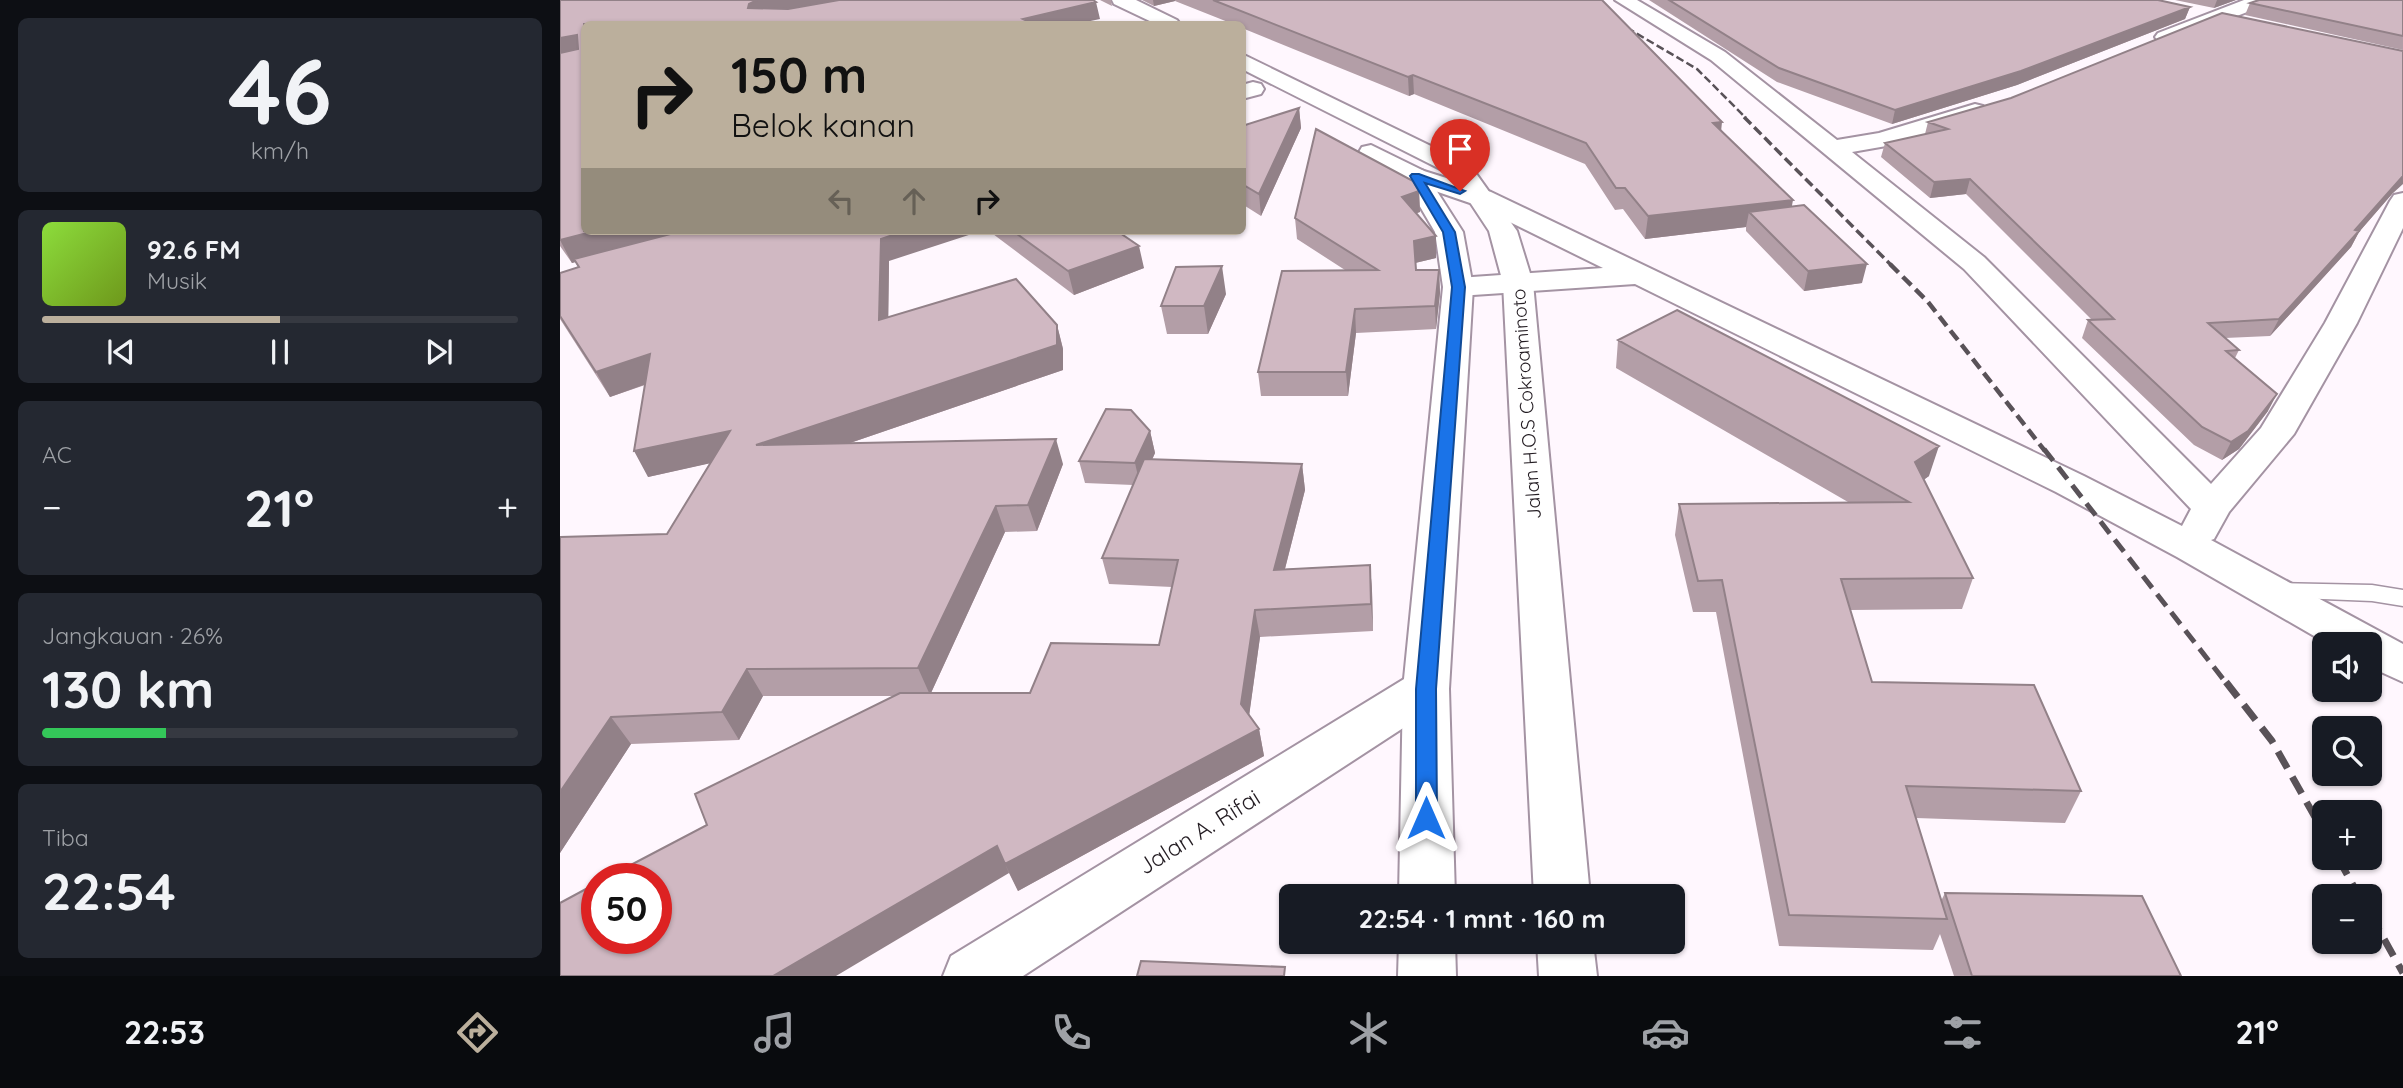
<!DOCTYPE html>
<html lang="id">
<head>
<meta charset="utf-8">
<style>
  :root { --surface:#171b24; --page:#242831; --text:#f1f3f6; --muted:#9ea1a6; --line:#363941; --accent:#bbaf9c }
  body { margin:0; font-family:Quicksand,sans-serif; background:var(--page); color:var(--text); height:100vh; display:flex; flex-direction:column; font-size:26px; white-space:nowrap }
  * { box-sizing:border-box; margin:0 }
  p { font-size:23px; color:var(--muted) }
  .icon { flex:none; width:38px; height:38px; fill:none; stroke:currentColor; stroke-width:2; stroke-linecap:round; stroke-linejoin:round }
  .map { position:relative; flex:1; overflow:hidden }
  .sheet { display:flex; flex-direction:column; gap:18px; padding:18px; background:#0d0f14; width:560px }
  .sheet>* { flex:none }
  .banner { position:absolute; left:21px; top:21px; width:665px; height:214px; border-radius:10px; box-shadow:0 2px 5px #0004; background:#bbaf9c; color:#111; overflow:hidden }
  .buttons { position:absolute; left:1752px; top:632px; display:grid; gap:14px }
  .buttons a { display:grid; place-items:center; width:70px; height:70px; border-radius:10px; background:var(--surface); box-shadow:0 2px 5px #0004; font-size:35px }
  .speed { position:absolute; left:21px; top:863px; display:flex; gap:14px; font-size:35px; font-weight:700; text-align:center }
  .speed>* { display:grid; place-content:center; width:91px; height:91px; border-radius:50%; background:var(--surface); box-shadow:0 2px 5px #0004; line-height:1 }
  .speed .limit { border:10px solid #d22; background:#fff; color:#111 }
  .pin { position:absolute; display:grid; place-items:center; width:60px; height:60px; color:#fff; margin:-72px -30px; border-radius:50% 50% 50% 0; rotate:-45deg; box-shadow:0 0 7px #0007 }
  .pin .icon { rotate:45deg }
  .me { position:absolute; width:77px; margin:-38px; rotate:0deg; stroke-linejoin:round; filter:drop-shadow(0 0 5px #0008) }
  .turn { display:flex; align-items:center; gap:24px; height:147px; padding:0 35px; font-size:32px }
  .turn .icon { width:91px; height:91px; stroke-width:2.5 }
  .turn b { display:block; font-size:49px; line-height:60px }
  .lanes { display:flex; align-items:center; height:66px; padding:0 35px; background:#0003; justify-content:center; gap:35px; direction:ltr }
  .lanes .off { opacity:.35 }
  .big { font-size:52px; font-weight:800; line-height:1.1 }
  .sheet .tile { flex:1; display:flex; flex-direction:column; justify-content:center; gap:10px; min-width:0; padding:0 24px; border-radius:10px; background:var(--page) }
  .sheet .dial { align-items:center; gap:0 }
  .dial b { font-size:91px; line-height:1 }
  .song { display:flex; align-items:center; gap:21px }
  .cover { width:84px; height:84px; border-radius:10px; background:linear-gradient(135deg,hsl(90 70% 55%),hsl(80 70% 35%)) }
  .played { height:7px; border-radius:4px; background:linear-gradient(90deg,var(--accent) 50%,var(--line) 50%) }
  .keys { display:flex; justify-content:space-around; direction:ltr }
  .heat { display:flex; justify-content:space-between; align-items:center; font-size:38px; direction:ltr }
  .charge { height:10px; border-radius:5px; background:linear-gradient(90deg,#34c759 26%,var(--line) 0) }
  .trip { position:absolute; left:719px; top:884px; width:406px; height:70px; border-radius:10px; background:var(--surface); box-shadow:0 2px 5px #0004; font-weight:800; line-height:70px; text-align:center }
  .tabs { display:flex; height:112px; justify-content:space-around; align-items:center; background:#090b0e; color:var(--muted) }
  .tabs .icon { width:49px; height:49px }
  .tabs .selected { color:var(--accent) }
  .tabs b { font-size:32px; color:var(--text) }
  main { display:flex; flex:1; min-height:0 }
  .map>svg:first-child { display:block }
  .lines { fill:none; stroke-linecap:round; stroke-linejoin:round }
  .lane-casing { stroke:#a493a3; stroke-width:3 }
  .street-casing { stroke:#a493a3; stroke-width:4 }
  .secondary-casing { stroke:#a493a3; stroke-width:4 }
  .lane { fill:#fff; fill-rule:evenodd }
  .street { fill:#fff; fill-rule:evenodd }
  .secondary { fill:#fff; fill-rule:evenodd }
  .rail-far4 { stroke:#595258; stroke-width:2.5; stroke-dasharray:8 3.5; stroke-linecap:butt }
  .rail-far3 { stroke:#595258; stroke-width:3.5; stroke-dasharray:10 4.5; stroke-linecap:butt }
  .rail-far2 { stroke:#595258; stroke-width:4.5; stroke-dasharray:12 6; stroke-linecap:butt }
  .rail-far1 { stroke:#595258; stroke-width:5; stroke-dasharray:15 8; stroke-linecap:butt }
  .rail { stroke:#595258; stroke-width:7; stroke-dasharray:19 10; stroke-linecap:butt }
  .wall { fill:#b39ea7 }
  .shaded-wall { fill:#928188 }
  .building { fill:#d0b8c2; stroke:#928188; stroke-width:2 }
  .route { fill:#1a73e8; stroke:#114b97; stroke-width:2 }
  .labels { text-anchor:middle; stroke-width:5; stroke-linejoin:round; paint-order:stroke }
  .street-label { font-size:19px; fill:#231c22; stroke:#fff }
  .near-street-label { font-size:23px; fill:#231c22; stroke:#fff }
</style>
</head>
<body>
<main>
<section class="sheet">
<div class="tile dial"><b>46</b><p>km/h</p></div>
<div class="tile">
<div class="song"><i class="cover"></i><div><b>92.6 FM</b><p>Musik</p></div></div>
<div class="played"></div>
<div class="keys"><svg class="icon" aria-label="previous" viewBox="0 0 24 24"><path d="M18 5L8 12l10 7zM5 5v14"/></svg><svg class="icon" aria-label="pause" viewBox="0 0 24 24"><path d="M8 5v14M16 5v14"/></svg><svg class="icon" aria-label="next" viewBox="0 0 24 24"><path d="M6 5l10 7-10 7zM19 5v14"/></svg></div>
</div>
<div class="tile"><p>AC</p>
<div class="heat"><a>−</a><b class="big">21°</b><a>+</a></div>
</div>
<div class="tile"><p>Jangkauan · 26%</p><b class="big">130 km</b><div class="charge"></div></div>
<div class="tile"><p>Tiba</p><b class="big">22:54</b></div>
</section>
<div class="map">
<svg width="1843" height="976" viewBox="0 0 1843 976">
  <rect width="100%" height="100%" fill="#fff7fe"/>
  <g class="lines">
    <defs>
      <path id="lane" d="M 1719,583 L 1812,585 L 1843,590 L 1843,606 L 1812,601 L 1711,597 L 1707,591 L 1711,585 Z"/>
      <path id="street" d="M 1055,0 L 1077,0 L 1165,52 L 1277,140 L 1319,133 L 1415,104 L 1423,106 L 1427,111 L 1423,116 L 1332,145 L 1292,152 L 1424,257 L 1651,484 L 1701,428 L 1765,323 L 1830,201 L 1834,195 L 1843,193 L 1843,228 L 1797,323 L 1734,434 L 1669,512 L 1654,539 L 1651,540 L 1843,644 L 1843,682 L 1810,667 L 1810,644 L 1768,644 L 1617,557 L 1496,492 L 1075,284 L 898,296 L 887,293 L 883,287 L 887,281 L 898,278 L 1043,268 L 913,204 L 846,181 L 842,176 L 846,171 L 855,168 L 864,171 L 931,192 L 1524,476 L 1622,526 L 1631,509 L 1404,269 L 1151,60 Z
        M 1684,0 L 1710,0 L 1708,4 L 1612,41 L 1598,41 L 1595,37 L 1598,33 Z
        M 693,82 L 701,84 L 704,89 L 701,94 L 682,99 L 682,85 Z
        M 866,671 L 883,676 L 889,689 L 883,702 L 463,976 L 383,976 L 391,956 L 849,676 Z"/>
      <path id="secondary" d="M 552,0 L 576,0 L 617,20 L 620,24 L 596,24 L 554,4 Z
        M 682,54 L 910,165 L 957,231 L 973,283 L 1030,896 L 974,896 L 943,283 L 929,231 L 892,175 L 682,69 Z
        M 811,145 L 864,171 L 903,232 L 913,287 L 889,689 L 895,896 L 839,896 L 843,689 L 883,287 L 875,232 L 845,181 L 802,157 L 799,152 L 802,147 Z
        M 839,942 L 895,942 L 896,976 L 838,976 Z
        M 977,942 L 1033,942 L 1037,976 L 979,976 Z"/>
    </defs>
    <use href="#lane" class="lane-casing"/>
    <use href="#street" class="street-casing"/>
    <use href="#secondary" class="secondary-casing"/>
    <use href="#lane" class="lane"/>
    <use href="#street" class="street"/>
    <use href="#secondary" class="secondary"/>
    <path class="rail-far4" d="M 1057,22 L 1137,69 L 1186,118"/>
    <path class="rail-far3" d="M 1184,117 L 1332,266"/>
    <path class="rail-far2" d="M 1330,264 L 1368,302 L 1485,451"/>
    <path class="rail-far1" d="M 1484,449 L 1667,684"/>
    <path class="rail" d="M 1666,682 L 1712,741 L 1764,833
      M 1778,858 L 1799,896
      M 1810,914 L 1843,973"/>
  </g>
  <path class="wall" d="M 0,0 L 540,19 L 24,24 L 24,231 L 329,261 L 328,317 L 497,325 L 503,349 L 503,370 L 290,443 L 503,464 L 477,531 L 445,532 L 371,693 L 470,693 L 599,645 L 612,587 L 549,584 L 542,558 L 573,485 L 525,483 L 519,461 L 590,431 L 595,453 L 592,460 L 742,464 L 745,490 L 725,569 L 810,565 L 812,591 L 813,631 L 700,637 L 689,715 L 699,729 L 704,756 L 458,891 L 449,873 L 147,825 L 335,696 L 203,696 L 179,740 L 71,744 L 0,853 L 0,537 L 107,534 L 150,463 L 88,477 L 85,385 L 50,397 L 0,319 L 0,273 L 18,267 L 15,262 L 12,263 L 0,246 Z
    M 540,0 L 551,0 L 552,6 Z
    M 582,0 L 1042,0 L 1302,283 L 1244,291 L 1186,231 L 1186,227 L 1085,239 L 1063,209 L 1055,210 L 1025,164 L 854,94 L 849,96 L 682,28 L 682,24 L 673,24 L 615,1 L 594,6 Z
    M 1089,0 L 1598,0 L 1630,7 L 1625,19 L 1457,85 L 1332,124 L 1217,82 Z
    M 1615,0 L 1676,0 L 1654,8 Z
    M 1843,0 L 1843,50 L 1685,15 L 1690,3 Z
    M 739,108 L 741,128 L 701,216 L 682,204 L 682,126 Z
    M 1368,122 L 1832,194 L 1799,232 L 1791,247 L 1710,336 L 1665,338 L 1679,350 L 1675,358 L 1708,411 L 1679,449 L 1662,460 L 1634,445 L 1522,338 L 1528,320 L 1532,320 L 1406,194 L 1370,198 L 1321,157 L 1325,143 L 1365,134 Z
    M 859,191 L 860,212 L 856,213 L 876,236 L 876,258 L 855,263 L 856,270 L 879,270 L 880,293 L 876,329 L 796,333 L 788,396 L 701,396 L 698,372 L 785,270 L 737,239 L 735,218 Z
    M 429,231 L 565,231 L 560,233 L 584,268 L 514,295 Z
    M 666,294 L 648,334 L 607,334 L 601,306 Z
    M 1058,340 L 1369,476 L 1363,480 L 1413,578 L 1402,609 L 1290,610 L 1312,682 L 1521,791 L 1505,823 L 1356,818 L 1381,901 L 1385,893 L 1621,976 L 1394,976 L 1380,934 L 1373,950 L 1219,946 L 1156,612 L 1133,612 L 1115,535 L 1119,504 L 1288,502 L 1056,368 Z"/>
  <path class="shaded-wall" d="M 197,0 L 286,0 L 206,15 L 188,8 L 189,4 Z
    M 593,0 L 615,0 L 615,1 L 594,6 Z
    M 1657,0 L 1676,0 L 1654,8 Z
    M 536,2 L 540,19 L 516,24 L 464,24 L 463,19 Z
    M 1630,7 L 1625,19 L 1457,85 L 1332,124 L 1335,110 Z
    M 17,35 L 24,51 L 0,58 L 0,38 Z
    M 853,75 L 854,94 L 849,96 L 848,77 Z
    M 739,108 L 741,128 L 701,216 L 699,194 Z
    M 1162,122 L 1160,142 L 1153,123 Z
    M 1843,176 L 1843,184 L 1832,194 L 1799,232 L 1791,247 L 1710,336 L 1719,319 Z
    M 1410,179 L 1406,194 L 1370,198 L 1374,182 Z
    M 859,191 L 860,212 L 843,218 L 842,197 Z
    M 1233,200 L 1229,222 L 1189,212 L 1186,227 L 1085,239 L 1088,216 Z
    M 35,231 L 131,231 L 12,263 L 0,240 Z
    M 345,231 L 421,231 L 329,261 L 328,344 L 319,320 L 321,239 Z
    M 876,236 L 876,258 L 855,263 L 854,241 Z
    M 579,246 L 584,268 L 514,295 L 508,271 Z
    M 1307,264 L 1302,283 L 1244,291 L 1248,271 Z
    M 662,266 L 666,294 L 648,334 L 644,306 Z
    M 879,270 L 880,293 L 876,329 L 875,306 Z
    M 795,309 L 796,333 L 788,396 L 786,372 Z
    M 497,325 L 503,349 L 503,370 L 208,471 L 196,445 Z
    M 90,354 L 103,378 L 50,397 L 36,372 Z
    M 1717,394 L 1708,411 L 1679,449 L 1662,460 L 1671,442 Z
    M 170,431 L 183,456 L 88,477 L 74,451 Z
    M 590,431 L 595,453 L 580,485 L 575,463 Z
    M 496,439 L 503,464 L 477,531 L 468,505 Z
    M 1379,446 L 1369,476 L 1346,493 L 1355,462 Z
    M 742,464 L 745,490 L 718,596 L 714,570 Z
    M 436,506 L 445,532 L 370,695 L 358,668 Z
    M 810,565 L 812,591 L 813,631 L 811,604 Z
    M 695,610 L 700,637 L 687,731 L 681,704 Z
    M 187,669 L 203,696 L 179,740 L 162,712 Z
    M 51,717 L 71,744 L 0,853 L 0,792 Z
    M 699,729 L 704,756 L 458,891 L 445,864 Z
    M 437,846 L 449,873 L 276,976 L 213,976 Z"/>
  <path class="building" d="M 0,0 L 197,0 L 189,4 L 188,8 L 228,9 L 279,0 L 533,0 L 536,2 L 463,19 L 474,24 L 24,24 L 24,231 L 35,231 L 0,240 L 0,53 L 18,49 L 17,35 L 0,38 Z
    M 653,0 L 1042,0 L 1162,122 L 1153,123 L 1233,200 L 1088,216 L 1065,188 L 1056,188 L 1026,143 L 853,75 L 848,77 Z
    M 1109,0 L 1598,0 L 1630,7 L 1461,71 L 1335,110 L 1219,68 Z
    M 1699,0 L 1843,0 L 1843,36 L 1690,3 Z
    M 1662,13 L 1843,51 L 1843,176 L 1795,230 L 1799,231 L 1719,319 L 1648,323 L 1679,350 L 1666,351 L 1717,394 L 1688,431 L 1671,442 L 1642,427 L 1528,320 L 1554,319 L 1410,179 L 1374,182 L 1325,143 L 1388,129 L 1368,122 L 1451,98 Z
    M 739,108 L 699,194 L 682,184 L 682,126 Z
    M 756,129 L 853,181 L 859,191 L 842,197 L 876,236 L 854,241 L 856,270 L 879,270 L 875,306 L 795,309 L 786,372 L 698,372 L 722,271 L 818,270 L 735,218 Z
    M 1244,205 L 1307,264 L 1248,271 L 1189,212 Z
    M 122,231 L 345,231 L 321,239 L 319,320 L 456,279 L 497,325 L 497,345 L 196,445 L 496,439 L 468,505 L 436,506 L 358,668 L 187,669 L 162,712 L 51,717 L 0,792 L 0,537 L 107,534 L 170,431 L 74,451 L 90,354 L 36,372 L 0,316 L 0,273 L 19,267 L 14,259 Z
    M 453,231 L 557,231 L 579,246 L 508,271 Z
    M 662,266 L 644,306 L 601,306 L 616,267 Z
    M 1117,310 L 1379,446 L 1355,462 L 1413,578 L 1281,579 L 1312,682 L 1474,685 L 1521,791 L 1346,786 L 1387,919 L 1229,915 L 1162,580 L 1138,581 L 1119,504 L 1349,502 L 1058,340 Z
    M 546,409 L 571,410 L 590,431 L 575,463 L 519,461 Z
    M 584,459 L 742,464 L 714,570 L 810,565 L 811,604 L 695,610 L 681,704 L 699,729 L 445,864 L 437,846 L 213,976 L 0,976 L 0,903 L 37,883 L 37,938 L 96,938 L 96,878 L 46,878 L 147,825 L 135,794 L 340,693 L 470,693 L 491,643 L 599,645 L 618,560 L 542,558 Z
    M 1385,893 L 1582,896 L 1621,976 L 1412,976 Z
    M 581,961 L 725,967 L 724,976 L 577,976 Z"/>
  <path class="route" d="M 852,174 L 859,174 L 905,191 L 900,194 L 865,183 L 895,232 L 905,287 L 876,689 L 877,818 L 874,825 L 866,827 L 859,825 L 856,818 L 856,689 L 892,287 L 883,232 L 850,176 Z"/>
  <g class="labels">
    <g class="street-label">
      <text transform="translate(966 404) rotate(-94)" y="7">Jalan H.O.S Cokroaminoto</text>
    </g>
    <g class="near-street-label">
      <text transform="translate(639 832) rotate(-32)" y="8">Jalan A. Rifai</text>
    </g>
  </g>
</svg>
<div class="buttons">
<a><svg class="icon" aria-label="sound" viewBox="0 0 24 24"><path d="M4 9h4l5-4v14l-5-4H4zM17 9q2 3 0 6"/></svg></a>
<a><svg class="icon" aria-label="search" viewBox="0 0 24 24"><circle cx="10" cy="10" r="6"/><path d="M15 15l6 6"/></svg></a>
<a>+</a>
<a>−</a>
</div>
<div class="speed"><div class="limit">50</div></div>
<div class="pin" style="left:900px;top:191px;background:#d93025"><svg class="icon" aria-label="arrive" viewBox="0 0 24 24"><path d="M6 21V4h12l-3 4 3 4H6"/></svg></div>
<svg class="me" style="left:866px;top:818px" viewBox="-20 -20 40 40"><path d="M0-17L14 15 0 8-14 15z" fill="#1a73e8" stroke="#fff" stroke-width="4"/></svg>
<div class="trip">22:54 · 1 mnt · 160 m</div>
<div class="banner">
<div class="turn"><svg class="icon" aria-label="right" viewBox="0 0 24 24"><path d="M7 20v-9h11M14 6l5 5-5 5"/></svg><div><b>150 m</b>Belok kanan</div></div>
<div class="lanes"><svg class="icon off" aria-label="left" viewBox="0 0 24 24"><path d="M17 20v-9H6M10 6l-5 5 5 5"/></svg><svg class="icon off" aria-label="ahead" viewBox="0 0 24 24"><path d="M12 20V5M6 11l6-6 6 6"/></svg><svg class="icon" aria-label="right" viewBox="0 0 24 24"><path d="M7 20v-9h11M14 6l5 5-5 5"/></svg></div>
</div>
</div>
</main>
<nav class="tabs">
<b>22:53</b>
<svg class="icon selected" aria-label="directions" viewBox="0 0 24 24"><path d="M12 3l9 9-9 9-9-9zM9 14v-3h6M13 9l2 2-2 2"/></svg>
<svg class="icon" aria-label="music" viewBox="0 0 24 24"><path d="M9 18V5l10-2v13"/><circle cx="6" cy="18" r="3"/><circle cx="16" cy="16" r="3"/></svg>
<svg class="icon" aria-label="phone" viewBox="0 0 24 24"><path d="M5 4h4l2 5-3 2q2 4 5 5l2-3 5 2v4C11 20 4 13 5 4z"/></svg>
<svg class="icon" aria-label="climate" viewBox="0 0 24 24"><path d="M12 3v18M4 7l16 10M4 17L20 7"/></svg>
<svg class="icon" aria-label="car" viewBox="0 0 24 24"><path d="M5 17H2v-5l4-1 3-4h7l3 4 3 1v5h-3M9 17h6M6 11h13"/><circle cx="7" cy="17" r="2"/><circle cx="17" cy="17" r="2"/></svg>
<svg class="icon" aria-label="filters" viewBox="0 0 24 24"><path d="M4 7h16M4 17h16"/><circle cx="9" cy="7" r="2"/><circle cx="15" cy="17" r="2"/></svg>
<b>21°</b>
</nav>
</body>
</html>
